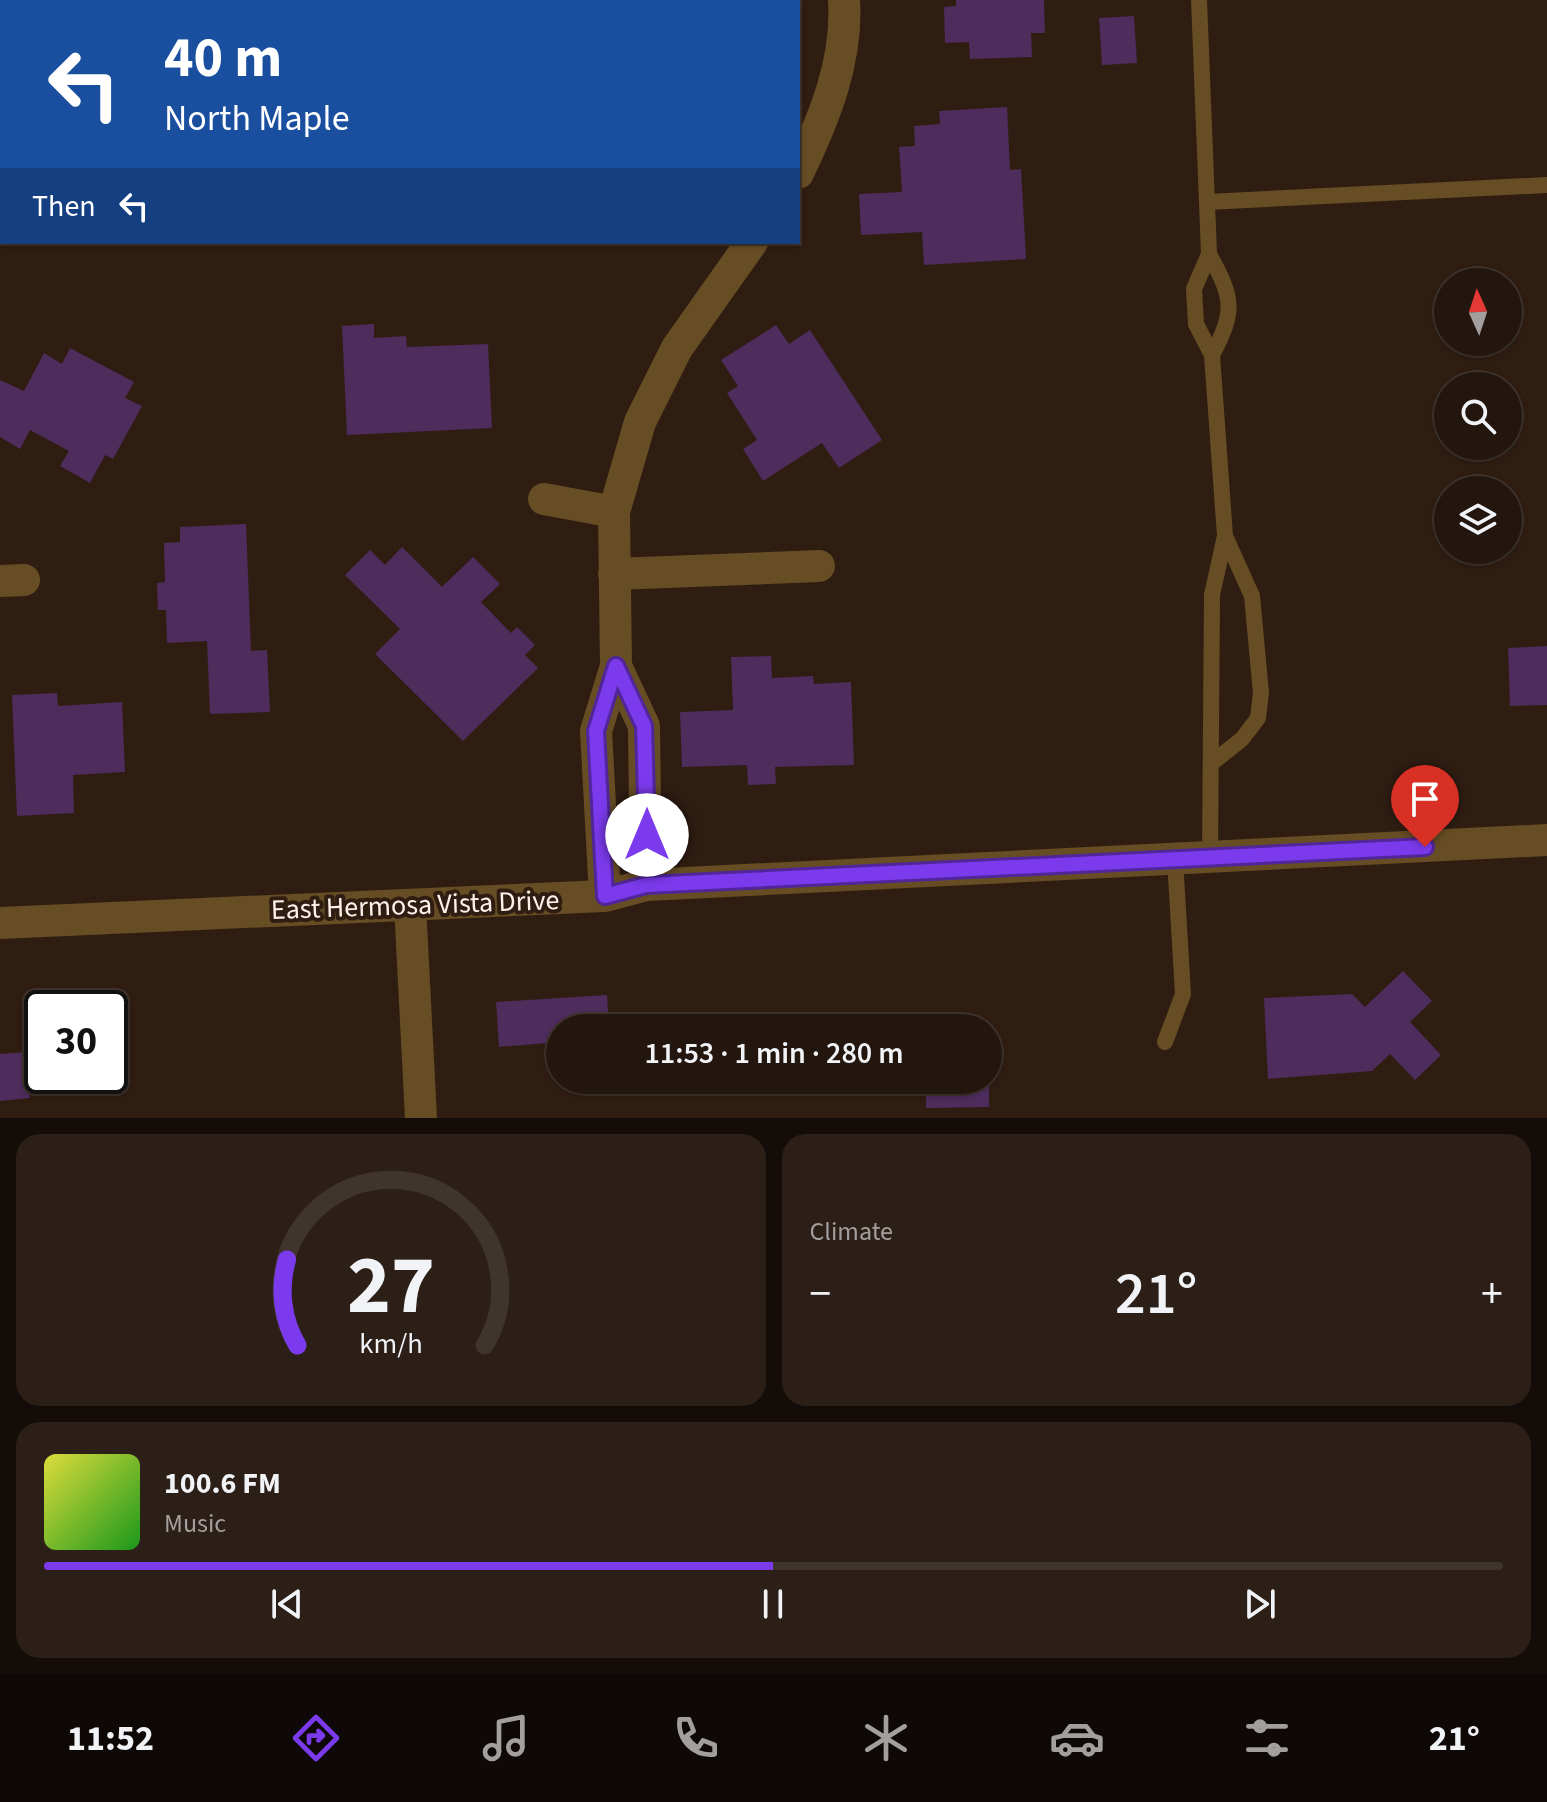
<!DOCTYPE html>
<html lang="en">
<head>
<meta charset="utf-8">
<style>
  :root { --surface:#23160e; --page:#2b1f17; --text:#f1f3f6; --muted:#a39f9e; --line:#40352e; --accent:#7c3aed }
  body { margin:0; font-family:"Source Sans 3",sans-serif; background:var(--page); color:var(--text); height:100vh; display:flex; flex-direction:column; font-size:30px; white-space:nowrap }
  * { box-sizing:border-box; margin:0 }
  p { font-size:26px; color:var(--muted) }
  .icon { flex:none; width:44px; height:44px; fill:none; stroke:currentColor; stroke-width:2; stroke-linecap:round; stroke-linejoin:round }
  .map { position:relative; height:1118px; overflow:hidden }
  .details { display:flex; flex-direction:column; gap:16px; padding:16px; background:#130c08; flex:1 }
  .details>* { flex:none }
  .guide { position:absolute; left:0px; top:0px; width:800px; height:244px; box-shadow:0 2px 6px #0004,0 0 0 2px var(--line); background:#1a4fa0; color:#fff; overflow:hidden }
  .needle { width:52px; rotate:357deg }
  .buttons { position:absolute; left:1434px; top:268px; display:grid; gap:16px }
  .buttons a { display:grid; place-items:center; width:88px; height:88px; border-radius:50%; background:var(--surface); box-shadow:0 2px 6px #0004,0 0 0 2px var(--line); font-size:40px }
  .speed { position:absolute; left:24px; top:990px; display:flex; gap:16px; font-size:40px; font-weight:700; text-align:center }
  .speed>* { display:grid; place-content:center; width:104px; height:104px; border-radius:50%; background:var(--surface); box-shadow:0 2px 6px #0004,0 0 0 2px var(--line); line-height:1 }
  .speed .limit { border:4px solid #111; border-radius:12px; background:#fff; color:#111 }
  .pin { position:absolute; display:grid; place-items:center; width:68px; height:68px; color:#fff; margin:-82px -34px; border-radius:50% 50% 50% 0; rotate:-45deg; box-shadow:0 0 8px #0007 }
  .pin .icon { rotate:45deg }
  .me { position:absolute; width:88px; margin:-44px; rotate:0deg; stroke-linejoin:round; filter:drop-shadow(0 0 6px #0008) }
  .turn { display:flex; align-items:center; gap:28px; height:168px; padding:0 32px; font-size:36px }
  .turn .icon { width:104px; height:104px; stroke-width:2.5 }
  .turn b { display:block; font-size:56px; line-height:68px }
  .then { display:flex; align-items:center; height:76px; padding:0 32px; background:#0003; gap:16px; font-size:30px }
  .big { font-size:60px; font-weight:600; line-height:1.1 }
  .details .card { flex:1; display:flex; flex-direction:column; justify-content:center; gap:12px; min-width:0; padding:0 28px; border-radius:24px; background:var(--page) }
  .details .dial { align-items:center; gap:0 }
  .dial svg { height:208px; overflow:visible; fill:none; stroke:var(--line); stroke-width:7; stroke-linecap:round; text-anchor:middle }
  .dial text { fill:var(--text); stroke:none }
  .song { display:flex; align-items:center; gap:24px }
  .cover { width:96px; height:96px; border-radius:12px; background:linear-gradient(135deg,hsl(60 70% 55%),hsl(120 70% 35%)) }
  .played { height:8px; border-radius:4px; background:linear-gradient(90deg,var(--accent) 50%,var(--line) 50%) }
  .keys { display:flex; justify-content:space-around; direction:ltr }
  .heat { display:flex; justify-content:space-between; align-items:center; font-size:44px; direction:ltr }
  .details .tiles { flex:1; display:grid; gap:16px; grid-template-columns:1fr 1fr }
  .card:last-child { grid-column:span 2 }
  .trip { position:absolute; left:546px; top:1014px; width:456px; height:80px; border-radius:40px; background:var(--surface); box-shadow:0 2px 6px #0004,0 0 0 2px var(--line); font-weight:600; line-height:80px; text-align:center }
  .tab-bar { display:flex; height:128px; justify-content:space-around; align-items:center; background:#0e0906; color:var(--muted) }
  .tab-bar .icon { width:56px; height:56px }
  .tab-bar .on { color:var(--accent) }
  .tab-bar b { font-size:36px; color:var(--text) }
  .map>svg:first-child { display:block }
  .building { fill:#4e2c5c }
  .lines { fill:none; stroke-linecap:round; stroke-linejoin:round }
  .service { stroke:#674d24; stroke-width:16 }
  .minor { stroke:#674d24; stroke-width:32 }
  .route-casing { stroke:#51269a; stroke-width:20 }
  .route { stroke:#7c3aed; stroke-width:14 }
  .labels { text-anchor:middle; stroke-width:8; stroke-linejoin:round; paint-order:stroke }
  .street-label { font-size:28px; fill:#fff2ea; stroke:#2f1d12 }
</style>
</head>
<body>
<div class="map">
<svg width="1547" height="1118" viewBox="0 0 1547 1118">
  <rect width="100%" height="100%" fill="#2f1d12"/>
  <path class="building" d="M 956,0 L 1044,0 L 1045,33 L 1031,33 L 1032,57 L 970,59 L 969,42 L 945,43 L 944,7 L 956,6 Z
    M 1134,16 L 1137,63 L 1102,65 L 1099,18 Z
    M 1007,107 L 1010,170 L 1021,169 L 1026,259 L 924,265 L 922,232 L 861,235 L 859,194 L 902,192 L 899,147 L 915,146 L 914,126 L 940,124 L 939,111 Z
    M 374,324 L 374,338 L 406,336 L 407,347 L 488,344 L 492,428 L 347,435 L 342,326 Z
    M 776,325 L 789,344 L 810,330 L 882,440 L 839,468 L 822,443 L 763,481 L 743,449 L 757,440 L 727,393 L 738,386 L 721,360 Z
    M 70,348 L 134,382 L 125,398 L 142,406 L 113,459 L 105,455 L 90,483 L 60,466 L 69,451 L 30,430 L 20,449 L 0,437 L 0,380 L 24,391 L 44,353 L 62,364 Z
    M 246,524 L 251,651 L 267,650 L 270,712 L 210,714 L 207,641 L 167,643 L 166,610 L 158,610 L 157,583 L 165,582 L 164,543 L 180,542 L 180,527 Z
    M 402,547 L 442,587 L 473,557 L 500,584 L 481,602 L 511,633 L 517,627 L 535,645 L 525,655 L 538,668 L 463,741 L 375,654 L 400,629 L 345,575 L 370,550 L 385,565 Z
    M 1547,646 L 1547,705 L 1510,706 L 1508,648 Z
    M 771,656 L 772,678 L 813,676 L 814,684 L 851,682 L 854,765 L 775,767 L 776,784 L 748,785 L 747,765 L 682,767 L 680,712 L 733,710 L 731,657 Z
    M 57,693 L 58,706 L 122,702 L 125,772 L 73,775 L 74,813 L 17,816 L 12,695 Z
    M 1403,971 L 1432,1001 L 1410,1022 L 1441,1055 L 1415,1080 L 1390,1054 L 1372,1071 L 1268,1079 L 1264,998 L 1352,994 L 1365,1007 Z
    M 607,995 L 609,1028 L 560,1028 L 560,1042 L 499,1047 L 496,1002 Z
    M 26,1052 L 30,1098 L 0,1101 L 0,1054 Z
    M 926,1080 L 989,1080 L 989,1107 L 926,1108 Z"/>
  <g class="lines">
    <path class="service" d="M 1199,0 L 1209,254 L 1194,289 L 1196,324 L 1212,355 L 1225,536 L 1212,595 L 1210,858
      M 1207,202 L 1547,185
      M 1209,254 C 1233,298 1236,310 1212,355
      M 1213,762 L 1242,739 L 1258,718 L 1261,693 L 1252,596 L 1225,536
      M 1165,1042 L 1183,994 L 1175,859"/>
    <path class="minor" d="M 798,173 C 824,119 848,61 844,0
      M 544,499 L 614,512
      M 614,574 L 819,566
      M 0,581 L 24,580
      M 616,666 L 644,726 L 646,885
      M 605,896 L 596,731 L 616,666 L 614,512 L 640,422 L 677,348 L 752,242
      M 410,905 L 421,1118
      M 0,923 L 605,896 L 646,885 L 1547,840"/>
  </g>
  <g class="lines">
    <defs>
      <path id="route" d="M 647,835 L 644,726 L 616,666 L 596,731 L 605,896 L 646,885 L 1425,847"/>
    </defs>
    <use href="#route" class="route-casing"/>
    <use href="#route" class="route"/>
  </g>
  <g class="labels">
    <g class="street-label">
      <text transform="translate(415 904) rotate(-2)" y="10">East Hermosa Vista Drive</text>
    </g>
  </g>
</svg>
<div class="buttons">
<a><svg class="needle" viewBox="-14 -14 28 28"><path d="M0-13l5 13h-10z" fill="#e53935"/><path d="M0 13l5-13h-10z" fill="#a39f9e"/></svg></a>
<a><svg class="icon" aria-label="search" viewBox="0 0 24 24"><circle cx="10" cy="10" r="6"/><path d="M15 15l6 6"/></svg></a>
<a><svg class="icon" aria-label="layers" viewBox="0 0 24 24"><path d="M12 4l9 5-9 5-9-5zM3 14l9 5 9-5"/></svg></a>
</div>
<div class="speed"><div class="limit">30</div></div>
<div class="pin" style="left:1425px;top:847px;background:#d93025"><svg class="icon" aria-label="arrive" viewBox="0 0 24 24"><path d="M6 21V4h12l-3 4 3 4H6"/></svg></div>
<svg class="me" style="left:647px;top:835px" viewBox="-20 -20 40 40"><circle r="19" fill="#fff"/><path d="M0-13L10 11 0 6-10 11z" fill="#7c3aed"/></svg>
<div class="trip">11:53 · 1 min · 280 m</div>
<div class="guide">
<div class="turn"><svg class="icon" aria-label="left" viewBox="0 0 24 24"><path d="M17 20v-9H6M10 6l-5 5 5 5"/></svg><div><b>40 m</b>North Maple</div></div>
<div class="then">Then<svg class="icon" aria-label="left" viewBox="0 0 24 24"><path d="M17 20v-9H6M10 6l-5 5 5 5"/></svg></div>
</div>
</div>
<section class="details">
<div class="tiles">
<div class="card dial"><svg viewBox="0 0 100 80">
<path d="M14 69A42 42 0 1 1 86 69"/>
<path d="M14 69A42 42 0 0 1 10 36" stroke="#7c3aed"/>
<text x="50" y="56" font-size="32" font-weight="700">27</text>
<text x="50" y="72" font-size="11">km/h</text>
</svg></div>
<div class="card"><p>Climate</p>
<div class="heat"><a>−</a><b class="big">21°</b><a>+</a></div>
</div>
<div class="card">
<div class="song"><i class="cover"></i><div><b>100.6 FM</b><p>Music</p></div></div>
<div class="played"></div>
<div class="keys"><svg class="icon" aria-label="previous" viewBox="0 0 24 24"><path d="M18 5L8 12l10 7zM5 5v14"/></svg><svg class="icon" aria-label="pause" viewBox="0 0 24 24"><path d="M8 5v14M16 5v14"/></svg><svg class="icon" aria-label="next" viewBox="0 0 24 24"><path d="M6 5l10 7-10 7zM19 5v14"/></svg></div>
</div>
</div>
</section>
<nav class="tab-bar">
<b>11:52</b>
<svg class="icon on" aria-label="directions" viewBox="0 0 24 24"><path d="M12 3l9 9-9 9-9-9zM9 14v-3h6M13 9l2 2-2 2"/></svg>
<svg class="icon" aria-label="music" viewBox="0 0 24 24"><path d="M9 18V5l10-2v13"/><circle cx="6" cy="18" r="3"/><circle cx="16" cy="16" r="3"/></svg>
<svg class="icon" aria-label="phone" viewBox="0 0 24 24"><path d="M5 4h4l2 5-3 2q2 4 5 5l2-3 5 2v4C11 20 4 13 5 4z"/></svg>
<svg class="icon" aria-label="climate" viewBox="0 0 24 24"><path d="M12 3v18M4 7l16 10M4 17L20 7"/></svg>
<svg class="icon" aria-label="car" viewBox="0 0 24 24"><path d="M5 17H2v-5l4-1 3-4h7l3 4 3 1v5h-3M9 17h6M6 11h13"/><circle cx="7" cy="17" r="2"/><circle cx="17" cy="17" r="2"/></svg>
<svg class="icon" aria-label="filters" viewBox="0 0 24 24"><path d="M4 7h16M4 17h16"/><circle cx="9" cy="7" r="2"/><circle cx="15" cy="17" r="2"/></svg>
<b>21°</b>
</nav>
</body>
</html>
